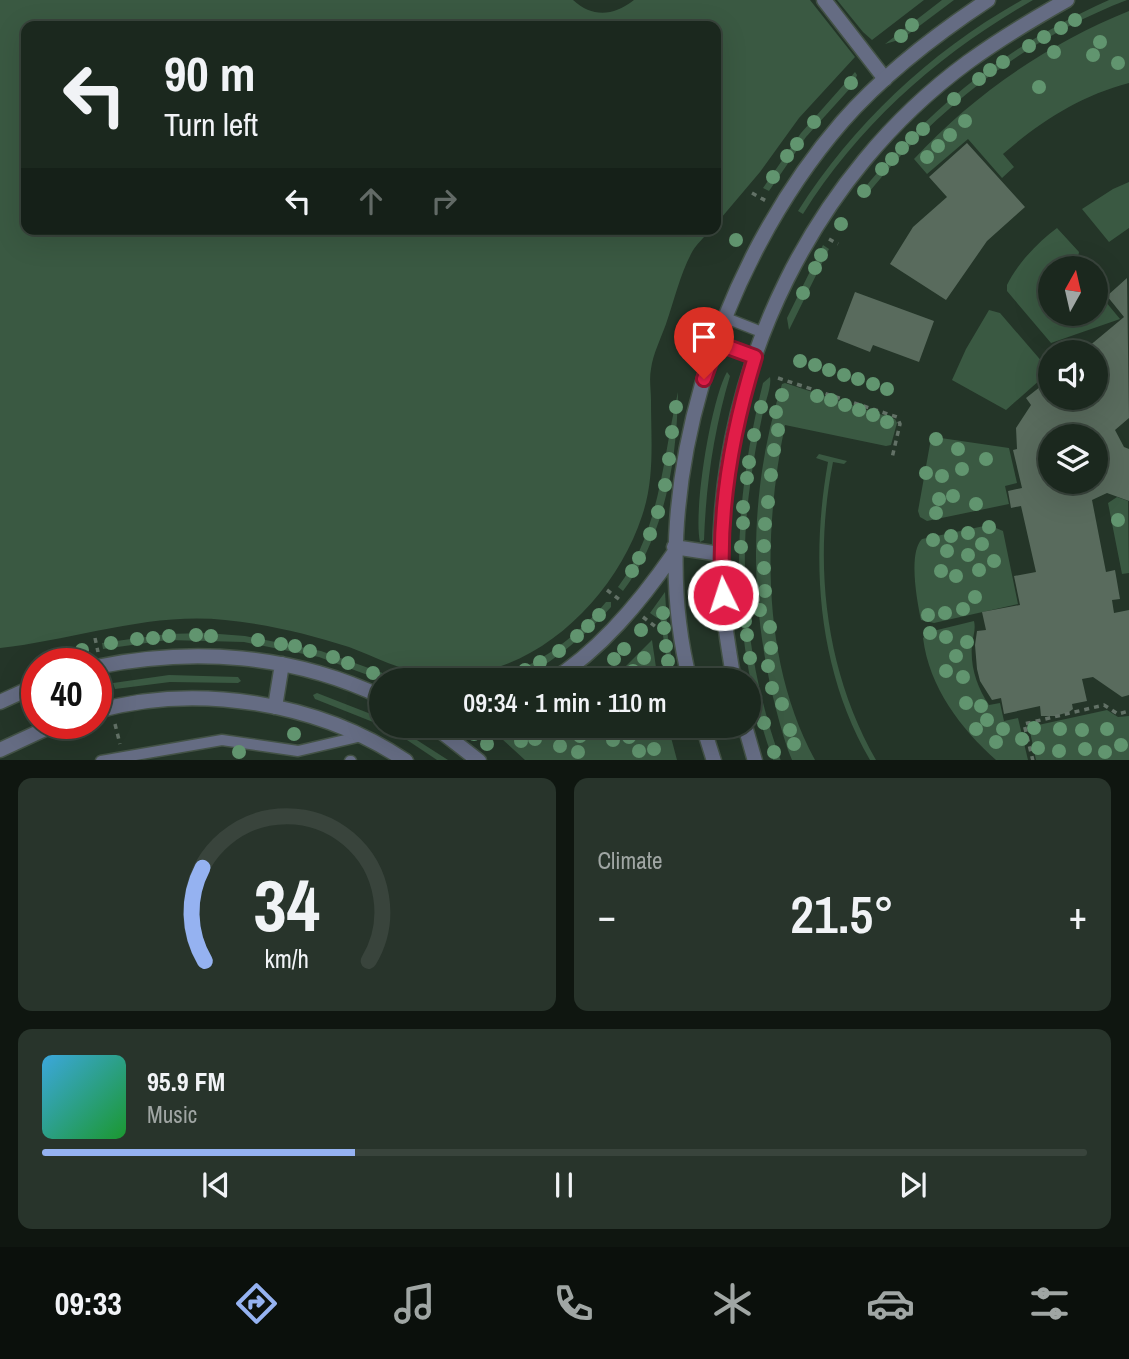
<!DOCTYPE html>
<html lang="en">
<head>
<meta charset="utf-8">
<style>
  :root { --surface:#1b281e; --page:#28342b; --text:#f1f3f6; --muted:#a0a6a4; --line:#39443c; --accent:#95b2f1 }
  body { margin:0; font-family:"Archivo Narrow",sans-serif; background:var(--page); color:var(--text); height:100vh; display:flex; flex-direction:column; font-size:26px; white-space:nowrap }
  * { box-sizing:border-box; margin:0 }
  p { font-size:23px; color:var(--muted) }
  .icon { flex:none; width:38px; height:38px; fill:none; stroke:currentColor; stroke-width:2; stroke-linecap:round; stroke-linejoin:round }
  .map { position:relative; height:760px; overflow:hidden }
  .panel { display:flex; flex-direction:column; gap:18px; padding:18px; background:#0f1610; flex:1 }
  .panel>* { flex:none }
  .top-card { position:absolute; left:21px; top:21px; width:700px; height:214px; border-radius:14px; box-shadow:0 7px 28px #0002,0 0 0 2px var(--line); background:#1b281e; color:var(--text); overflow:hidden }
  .needle { width:46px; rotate:8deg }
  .fabs { position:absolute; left:1038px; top:256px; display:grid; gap:14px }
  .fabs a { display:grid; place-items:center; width:70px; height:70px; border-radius:50%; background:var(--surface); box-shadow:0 7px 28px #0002,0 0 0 2px var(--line); font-size:35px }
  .speed { position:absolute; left:21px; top:648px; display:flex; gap:14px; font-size:35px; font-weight:700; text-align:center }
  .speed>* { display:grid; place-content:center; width:91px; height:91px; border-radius:50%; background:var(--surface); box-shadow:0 7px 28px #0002,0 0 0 2px var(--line); line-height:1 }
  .speed .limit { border:10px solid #d22; background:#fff; color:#111 }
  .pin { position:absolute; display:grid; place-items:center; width:60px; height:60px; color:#fff; margin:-72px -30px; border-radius:50% 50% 50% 0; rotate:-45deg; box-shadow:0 0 7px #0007 }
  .pin .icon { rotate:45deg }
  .me { position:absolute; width:77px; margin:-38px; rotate:356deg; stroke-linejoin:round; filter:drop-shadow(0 0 5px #0008) }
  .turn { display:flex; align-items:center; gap:24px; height:147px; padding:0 28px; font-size:32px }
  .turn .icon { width:91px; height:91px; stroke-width:2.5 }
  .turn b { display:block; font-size:49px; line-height:60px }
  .lanes { display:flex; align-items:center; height:66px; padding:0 28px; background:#0003; justify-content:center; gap:35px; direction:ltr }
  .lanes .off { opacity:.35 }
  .big { font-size:52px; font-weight:600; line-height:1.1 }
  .panel .card { flex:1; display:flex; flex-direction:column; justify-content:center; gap:10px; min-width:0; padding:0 24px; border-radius:14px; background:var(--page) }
  .panel .dial { align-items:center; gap:0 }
  .dial svg { height:182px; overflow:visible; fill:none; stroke:var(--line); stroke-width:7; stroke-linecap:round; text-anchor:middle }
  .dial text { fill:var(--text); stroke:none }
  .song { display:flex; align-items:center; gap:21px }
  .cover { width:84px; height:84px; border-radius:10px; background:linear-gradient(135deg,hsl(200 70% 55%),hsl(130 70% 35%)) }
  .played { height:7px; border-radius:4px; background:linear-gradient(90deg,var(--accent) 30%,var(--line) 30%) }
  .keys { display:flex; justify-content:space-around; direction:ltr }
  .heat { display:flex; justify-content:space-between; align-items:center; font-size:38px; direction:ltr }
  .panel .tiles { flex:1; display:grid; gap:18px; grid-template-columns:1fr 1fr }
  .card:last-child { grid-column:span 2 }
  .trip { position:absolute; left:369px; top:668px; width:392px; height:70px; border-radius:35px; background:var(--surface); box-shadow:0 7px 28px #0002,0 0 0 2px var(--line); font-weight:600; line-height:70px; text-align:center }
  .tabs { display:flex; height:112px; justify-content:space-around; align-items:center; background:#0b100c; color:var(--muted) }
  .tabs .icon { width:49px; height:49px }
  .tabs .active { color:var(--accent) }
  .tabs b { font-size:32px; color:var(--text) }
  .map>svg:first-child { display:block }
  .green { fill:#3a5942 }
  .building { fill:#596b5d; fill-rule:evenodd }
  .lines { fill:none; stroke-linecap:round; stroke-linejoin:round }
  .service-casing { stroke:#435246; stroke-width:13 }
  .minor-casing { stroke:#435246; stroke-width:17 }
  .tertiary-casing { stroke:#435246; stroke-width:17 }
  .path { stroke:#627166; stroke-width:3.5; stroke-dasharray:5 5; stroke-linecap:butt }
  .service { stroke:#656c83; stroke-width:10 }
  .minor { stroke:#656c83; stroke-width:14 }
  .tertiary { stroke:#656c83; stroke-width:14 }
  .tree { fill:#61956f }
  .route-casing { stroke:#92132f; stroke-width:18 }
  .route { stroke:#e11d48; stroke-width:12 }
</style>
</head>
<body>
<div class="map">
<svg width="1129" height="761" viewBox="0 0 1129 761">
  <rect width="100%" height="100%" fill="#243528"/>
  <path class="green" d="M 0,0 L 573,0 C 593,18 613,16 634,0 L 810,0 L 855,57 L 799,118 L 760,172 L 716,224 L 716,26 L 26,26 L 26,229 L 711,229 C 705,237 695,245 691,254 C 680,275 674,301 666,324 C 661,338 653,354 651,369 C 649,379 651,390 651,400 C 651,440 655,478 642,516 C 614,602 525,687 429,674 C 401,671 376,657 349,647 C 309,634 267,624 225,620 C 149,612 75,640 0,648 Z
    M 837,0 L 924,0 L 872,40 L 863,32 Z
    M 942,0 L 954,0 L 902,39 L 885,44 Z
    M 1022,0 L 1033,0 C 940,53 860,123 803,214 L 798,211 C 853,124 932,50 1022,0 Z
    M 1109,0 L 1127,0 C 1023,40 935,110 866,196 L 861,192 C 934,104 1005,47 1109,0 Z
    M 1129,11 L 1129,83 C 1080,96 1041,121 1003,154 L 1014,167 L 1002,178 L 968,139 L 927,174 L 914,159 C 973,95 1047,44 1129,11 Z
    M 855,72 L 857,75 L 854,84 L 806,137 L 769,191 L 763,188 L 801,133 Z
    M 1129,182 L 1129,228 L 1109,242 L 1082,209 L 1113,189 Z
    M 1057,228 L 1079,252 L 1076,268 L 1050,268 L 1050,313 L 1096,313 L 1096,290 L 1120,319 L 1051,343 L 1007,291 L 1007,285 C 1017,264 1038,242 1057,228 Z
    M 823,245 L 829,249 L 789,330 L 787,318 Z
    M 989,310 L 1000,313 L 1050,371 L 1006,410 L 952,380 L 966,349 Z
    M 727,372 L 730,376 C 714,430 706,484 704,540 L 700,542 C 693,511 711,400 727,372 Z
    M 770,377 C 772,387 764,405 762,417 C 757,440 753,463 750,486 C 737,578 749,673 781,761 L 773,760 C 728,635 731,511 763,383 Z
    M 785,383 L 895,419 L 897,423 L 891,445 L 886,446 L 785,425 C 763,532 761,661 815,760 L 792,760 L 788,750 C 749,631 744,504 782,384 Z
    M 678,392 C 677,460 665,536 623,591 L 618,587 C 661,529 662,460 678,392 Z
    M 934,437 L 1009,448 L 1017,483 L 1005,486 L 1009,504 L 927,521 L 920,517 L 918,511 L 930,444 Z
    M 819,454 L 847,461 L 844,464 L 833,462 C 813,563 825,671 876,760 L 870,760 C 818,670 810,563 828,462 L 816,458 Z
    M 1117,497 L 1128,501 L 1129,573 L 1122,574 L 1108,503 Z
    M 989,525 L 1003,531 L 1018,604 L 934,623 L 921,620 C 917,601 908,553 922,539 Z
    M 665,592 L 668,639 L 676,681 L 670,681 L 660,616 L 657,618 L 650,613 Z
    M 606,602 L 611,602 L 611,607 C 591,630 541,675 510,681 C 503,682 495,681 488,681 C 534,669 576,638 606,602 Z
    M 974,621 C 976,630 973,636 972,644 C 970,667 977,687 989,705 L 1000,703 L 1004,721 L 1018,718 L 1028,760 L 996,760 C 961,729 929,687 923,638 L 929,632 Z
    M 206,633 L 245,636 L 321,651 L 405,681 L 384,681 L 319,657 L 244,642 L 168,640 L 103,649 L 102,643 L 167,634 Z
    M 652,640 L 658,681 L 611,681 Z
    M 169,675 L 238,677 L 241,681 L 238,683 L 170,682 L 115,689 L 113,683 Z
    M 317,693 L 376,716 L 381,719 L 382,726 L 395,726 L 448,760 L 437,760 L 404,738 L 373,722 L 315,699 L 313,695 Z
    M 1107,710 L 1118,717 L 1129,716 L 1129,760 L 1036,760 L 1029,727 Z
    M 537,726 L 668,726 L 677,760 L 525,760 L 502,739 Z"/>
  <path class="building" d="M 967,143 L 1025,207 L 987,241 L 946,300 L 890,264 L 913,227 L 947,197 L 929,177 Z
    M 1127,278 L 1129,418 L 1115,430 L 1124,447 L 1129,449 L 1129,501 L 1107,493 L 1092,500 L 1106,572 L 1115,570 L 1120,599 L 1112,600 L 1114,613 L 1129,610 L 1129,695 L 1122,697 L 1093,677 L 1082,679 L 1087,701 L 1072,704 L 1073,709 L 1069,712 L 1055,716 L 1041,716 L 1040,706 L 1004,714 L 1001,698 L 992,700 L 980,681 L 977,669 L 975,645 L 977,631 L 986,630 L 982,612 L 1020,605 L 1014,576 L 1036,572 L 1021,506 L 1011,508 L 1008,491 L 1022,488 L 1013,450 L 1017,449 L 1016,428 L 1031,405 L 1026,398 L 1050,379 L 1050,397 L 1096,397 L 1096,352 L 1082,352 L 1124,317 L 1107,296 ZM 1050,436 L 1096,436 L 1096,481 L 1050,481 Z
    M 855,292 L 934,321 L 919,362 L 873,345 L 870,352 L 837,339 Z"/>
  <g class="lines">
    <defs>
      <path id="service" d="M 726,318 L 764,333
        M 717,343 L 755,357
        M 101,761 L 222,740 L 298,751 L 362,736
        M 350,761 L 351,761"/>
      <path id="minor" d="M 824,0 L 885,79"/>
      <path id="tertiary" d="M 674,547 L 720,554
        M 96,667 C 193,647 292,654 382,697
        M 551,681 C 601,650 641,601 674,553
        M 690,681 C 642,495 719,264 842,122 C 884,74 935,35 988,0
        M 734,681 C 727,640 720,597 720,555 C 722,364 814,175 968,62 C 1000,39 1033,19 1067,0
        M 0,702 L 37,685
        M 275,707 L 282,664
        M 96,711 C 198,683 318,702 406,761
        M 434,726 L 479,761
        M 703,726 L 714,761
        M 745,726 L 755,761
        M 0,750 L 58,723"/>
    </defs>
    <use href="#service" class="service-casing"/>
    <use href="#minor" class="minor-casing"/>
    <use href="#tertiary" class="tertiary-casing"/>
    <path class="path" d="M 752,193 L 768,202
      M 829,239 L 838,244
      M 778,378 L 897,417 L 900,424 L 892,458
      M 607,590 L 620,600
      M 643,617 L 656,627
      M 95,638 L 98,652
      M 476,677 L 477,681
      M 115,724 L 120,744
      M 490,726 L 493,736
      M 1033,761 L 1024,724 L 1104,705 L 1118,714 L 1129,711"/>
    <use href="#service" class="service"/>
    <use href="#minor" class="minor"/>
    <use href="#tertiary" class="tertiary"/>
  </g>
  <g class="tree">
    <circle cx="1075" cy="20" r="7"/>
    <circle cx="912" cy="25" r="7"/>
    <circle cx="1061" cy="28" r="7"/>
    <circle cx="901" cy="36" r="7"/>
    <circle cx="1044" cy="37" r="7"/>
    <circle cx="1100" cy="42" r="7"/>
    <circle cx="1029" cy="46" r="7"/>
    <circle cx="1054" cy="52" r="7"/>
    <circle cx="1093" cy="55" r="7"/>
    <circle cx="1003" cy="62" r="7"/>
    <circle cx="1118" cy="63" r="7"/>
    <circle cx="990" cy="70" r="7"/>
    <circle cx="979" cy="79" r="7"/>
    <circle cx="851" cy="83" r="7"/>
    <circle cx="1039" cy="87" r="7"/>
    <circle cx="954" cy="99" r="7"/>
    <circle cx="965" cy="121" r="7"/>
    <circle cx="814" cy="122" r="7"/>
    <circle cx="923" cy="129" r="7"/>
    <circle cx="950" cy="135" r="7"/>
    <circle cx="912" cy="138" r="7"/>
    <circle cx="797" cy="144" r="7"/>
    <circle cx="938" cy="146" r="7"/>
    <circle cx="902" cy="148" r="7"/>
    <circle cx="787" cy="156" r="7"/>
    <circle cx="927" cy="157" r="7"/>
    <circle cx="892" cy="159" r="7"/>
    <circle cx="882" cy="169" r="7"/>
    <circle cx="773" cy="177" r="7"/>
    <circle cx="864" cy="191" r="7"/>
    <circle cx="841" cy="224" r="7"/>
    <circle cx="736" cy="240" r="7"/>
    <circle cx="821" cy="255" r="7"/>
    <circle cx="815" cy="268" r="7"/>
    <circle cx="803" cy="293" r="7"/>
    <circle cx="800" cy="361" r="7"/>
    <circle cx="815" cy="365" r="7"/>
    <circle cx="829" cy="370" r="7"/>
    <circle cx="844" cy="375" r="7"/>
    <circle cx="858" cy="379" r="7"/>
    <circle cx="873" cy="384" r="7"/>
    <circle cx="887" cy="389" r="7"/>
    <circle cx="782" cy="395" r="7"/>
    <circle cx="817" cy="396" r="7"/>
    <circle cx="831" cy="400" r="7"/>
    <circle cx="845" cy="405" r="7"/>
    <circle cx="676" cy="407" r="7"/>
    <circle cx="761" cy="407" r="7"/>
    <circle cx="859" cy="410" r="7"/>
    <circle cx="776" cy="412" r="7"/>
    <circle cx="873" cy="415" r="7"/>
    <circle cx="887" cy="422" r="7"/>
    <circle cx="778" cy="430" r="7"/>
    <circle cx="672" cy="432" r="7"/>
    <circle cx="754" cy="435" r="7"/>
    <circle cx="936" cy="439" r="7"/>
    <circle cx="958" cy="449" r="7"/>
    <circle cx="774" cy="450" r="7"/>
    <circle cx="669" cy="459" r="7"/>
    <circle cx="986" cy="459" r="7"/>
    <circle cx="749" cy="462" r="7"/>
    <circle cx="962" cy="469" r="7"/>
    <circle cx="926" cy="473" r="7"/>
    <circle cx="771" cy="475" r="7"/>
    <circle cx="942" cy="476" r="7"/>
    <circle cx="747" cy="478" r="7"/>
    <circle cx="665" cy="485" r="7"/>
    <circle cx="953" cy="496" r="7"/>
    <circle cx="939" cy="499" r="7"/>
    <circle cx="768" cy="502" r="7"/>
    <circle cx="976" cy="504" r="7"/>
    <circle cx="743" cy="507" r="7"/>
    <circle cx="658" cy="512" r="7"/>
    <circle cx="936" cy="513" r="7"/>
    <circle cx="1118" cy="520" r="7"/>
    <circle cx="743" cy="523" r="7"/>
    <circle cx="765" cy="524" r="7"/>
    <circle cx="989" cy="527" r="7"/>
    <circle cx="968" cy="533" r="7"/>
    <circle cx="650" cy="534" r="7"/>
    <circle cx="951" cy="536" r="7"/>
    <circle cx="933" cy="540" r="7"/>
    <circle cx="982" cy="544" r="7"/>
    <circle cx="764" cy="546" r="7"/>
    <circle cx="741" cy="547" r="7"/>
    <circle cx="947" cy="551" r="7"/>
    <circle cx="968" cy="555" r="7"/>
    <circle cx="639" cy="558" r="7"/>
    <circle cx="994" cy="561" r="7"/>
    <circle cx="764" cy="568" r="7"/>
    <circle cx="979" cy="570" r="7"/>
    <circle cx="632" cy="571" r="7"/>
    <circle cx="941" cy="571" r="7"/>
    <circle cx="741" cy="576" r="7"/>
    <circle cx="956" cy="576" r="7"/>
    <circle cx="742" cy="591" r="7"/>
    <circle cx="765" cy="591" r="7"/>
    <circle cx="975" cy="597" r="7"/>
    <circle cx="744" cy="605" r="7"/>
    <circle cx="963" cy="609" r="7"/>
    <circle cx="760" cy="610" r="7"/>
    <circle cx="663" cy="613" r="7"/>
    <circle cx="945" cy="613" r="7"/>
    <circle cx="599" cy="615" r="7"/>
    <circle cx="928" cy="615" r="7"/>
    <circle cx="745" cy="621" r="7"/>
    <circle cx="588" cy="626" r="7"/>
    <circle cx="770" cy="627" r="7"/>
    <circle cx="664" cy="628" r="7"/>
    <circle cx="641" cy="630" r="7"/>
    <circle cx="930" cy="633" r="7"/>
    <circle cx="196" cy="635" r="7"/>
    <circle cx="747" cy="635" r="7"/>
    <circle cx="169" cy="636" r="7"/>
    <circle cx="211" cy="636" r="7"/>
    <circle cx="577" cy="636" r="7"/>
    <circle cx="946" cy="637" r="7"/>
    <circle cx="153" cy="638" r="7"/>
    <circle cx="137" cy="639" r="7"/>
    <circle cx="258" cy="640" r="7"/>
    <circle cx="967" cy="642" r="7"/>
    <circle cx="111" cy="643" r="7"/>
    <circle cx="281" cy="644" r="7"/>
    <circle cx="295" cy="646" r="7"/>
    <circle cx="666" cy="646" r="7"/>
    <circle cx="771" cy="648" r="7"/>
    <circle cx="624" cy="649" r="7"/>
    <circle cx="82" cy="650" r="7"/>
    <circle cx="310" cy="651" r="7"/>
    <circle cx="559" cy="651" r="7"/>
    <circle cx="68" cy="654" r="7"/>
    <circle cx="956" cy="656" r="7"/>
    <circle cx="333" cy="657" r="7"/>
    <circle cx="644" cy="658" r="7"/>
    <circle cx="750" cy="658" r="7"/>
    <circle cx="614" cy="659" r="7"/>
    <circle cx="668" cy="661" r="7"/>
    <circle cx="540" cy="662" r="7"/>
    <circle cx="348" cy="663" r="7"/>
    <circle cx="768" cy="666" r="7"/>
    <circle cx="525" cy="670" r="7"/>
    <circle cx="633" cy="671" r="7"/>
    <circle cx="946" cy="671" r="7"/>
    <circle cx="373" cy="673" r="7"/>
    <circle cx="963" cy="677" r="7"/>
    <circle cx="772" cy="688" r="7"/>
    <circle cx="966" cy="703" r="7"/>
    <circle cx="782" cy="704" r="7"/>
    <circle cx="981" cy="706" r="7"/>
    <circle cx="987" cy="720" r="7"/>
    <circle cx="764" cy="723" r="7"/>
    <circle cx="1034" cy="728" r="7"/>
    <circle cx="976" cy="729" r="7"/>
    <circle cx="1003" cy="729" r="7"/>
    <circle cx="1060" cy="729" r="7"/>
    <circle cx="1107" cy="729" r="7"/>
    <circle cx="790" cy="730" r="7"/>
    <circle cx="1082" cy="730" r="7"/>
    <circle cx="294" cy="734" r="7"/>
    <circle cx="474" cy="734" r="7"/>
    <circle cx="580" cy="736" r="7"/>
    <circle cx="629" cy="737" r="7"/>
    <circle cx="535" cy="739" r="7"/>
    <circle cx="1022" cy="739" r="7"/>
    <circle cx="613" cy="740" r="7"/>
    <circle cx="521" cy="741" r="7"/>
    <circle cx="996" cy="742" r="7"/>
    <circle cx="487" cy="744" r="7"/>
    <circle cx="794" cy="744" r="7"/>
    <circle cx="1121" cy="745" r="7"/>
    <circle cx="560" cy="746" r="7"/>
    <circle cx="1038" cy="748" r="7"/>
    <circle cx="654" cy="749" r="7"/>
    <circle cx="1085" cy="749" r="7"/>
    <circle cx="639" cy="751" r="7"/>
    <circle cx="1059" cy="751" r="7"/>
    <circle cx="239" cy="752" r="7"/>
    <circle cx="578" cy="752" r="7"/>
    <circle cx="774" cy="752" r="7"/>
    <circle cx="1105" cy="752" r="7"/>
  </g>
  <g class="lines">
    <defs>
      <path id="route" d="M 704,379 L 717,343 L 755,357 C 731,435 717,514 723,595"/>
    </defs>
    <use href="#route" class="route-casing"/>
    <use href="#route" class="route"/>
  </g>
</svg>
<div class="fabs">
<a><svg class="needle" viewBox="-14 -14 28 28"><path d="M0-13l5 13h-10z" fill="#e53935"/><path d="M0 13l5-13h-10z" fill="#a0a6a4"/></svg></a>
<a><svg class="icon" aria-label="sound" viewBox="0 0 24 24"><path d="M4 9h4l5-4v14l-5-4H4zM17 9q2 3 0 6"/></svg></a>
<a><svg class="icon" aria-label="layers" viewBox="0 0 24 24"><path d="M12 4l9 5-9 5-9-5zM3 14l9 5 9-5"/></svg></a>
</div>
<div class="speed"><div class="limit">40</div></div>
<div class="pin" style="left:704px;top:379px;background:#d93025"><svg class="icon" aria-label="arrive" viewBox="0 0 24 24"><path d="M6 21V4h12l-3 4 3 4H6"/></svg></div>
<svg class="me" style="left:723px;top:595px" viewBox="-20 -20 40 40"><circle r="17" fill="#e11d48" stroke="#fff" stroke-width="3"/><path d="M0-11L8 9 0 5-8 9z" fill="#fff"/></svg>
<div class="trip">09:34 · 1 min · 110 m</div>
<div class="top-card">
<div class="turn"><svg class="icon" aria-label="left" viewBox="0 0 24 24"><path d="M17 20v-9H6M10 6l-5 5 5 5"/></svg><div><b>90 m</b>Turn left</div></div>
<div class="lanes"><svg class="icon" aria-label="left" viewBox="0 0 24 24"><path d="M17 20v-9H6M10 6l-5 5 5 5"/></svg><svg class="icon off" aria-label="ahead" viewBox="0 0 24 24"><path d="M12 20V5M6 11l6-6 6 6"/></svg><svg class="icon off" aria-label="right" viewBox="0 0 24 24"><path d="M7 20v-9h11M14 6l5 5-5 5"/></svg></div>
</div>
</div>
<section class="panel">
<div class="tiles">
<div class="card dial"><svg viewBox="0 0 100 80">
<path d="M14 69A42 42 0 1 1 86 69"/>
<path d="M14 69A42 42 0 0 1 13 28" stroke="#95b2f1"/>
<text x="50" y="56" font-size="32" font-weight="700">34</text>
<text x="50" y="72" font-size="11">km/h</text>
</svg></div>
<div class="card"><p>Climate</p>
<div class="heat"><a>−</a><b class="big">21.5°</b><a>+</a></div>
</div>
<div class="card">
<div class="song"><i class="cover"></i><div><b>95.9 FM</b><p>Music</p></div></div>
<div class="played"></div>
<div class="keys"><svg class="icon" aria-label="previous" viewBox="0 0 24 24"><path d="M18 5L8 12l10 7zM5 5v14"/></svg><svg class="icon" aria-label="pause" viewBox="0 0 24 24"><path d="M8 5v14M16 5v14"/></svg><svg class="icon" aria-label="next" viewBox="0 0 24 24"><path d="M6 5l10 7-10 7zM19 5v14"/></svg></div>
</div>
</div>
</section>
<nav class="tabs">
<b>09:33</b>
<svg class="icon active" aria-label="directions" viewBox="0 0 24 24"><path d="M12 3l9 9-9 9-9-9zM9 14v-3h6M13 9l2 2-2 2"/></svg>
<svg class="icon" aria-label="music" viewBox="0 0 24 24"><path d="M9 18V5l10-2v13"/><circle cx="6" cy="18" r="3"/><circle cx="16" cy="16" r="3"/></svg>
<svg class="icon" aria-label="phone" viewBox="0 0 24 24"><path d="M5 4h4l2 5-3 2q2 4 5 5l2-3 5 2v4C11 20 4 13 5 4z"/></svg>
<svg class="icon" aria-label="climate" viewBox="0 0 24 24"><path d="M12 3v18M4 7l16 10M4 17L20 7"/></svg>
<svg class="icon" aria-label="car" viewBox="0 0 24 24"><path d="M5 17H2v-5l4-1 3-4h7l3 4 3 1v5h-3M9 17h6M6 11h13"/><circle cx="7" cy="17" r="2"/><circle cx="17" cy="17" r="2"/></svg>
<svg class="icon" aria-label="filters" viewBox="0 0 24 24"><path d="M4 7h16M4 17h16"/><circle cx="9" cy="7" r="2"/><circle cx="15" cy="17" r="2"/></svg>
</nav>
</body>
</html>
